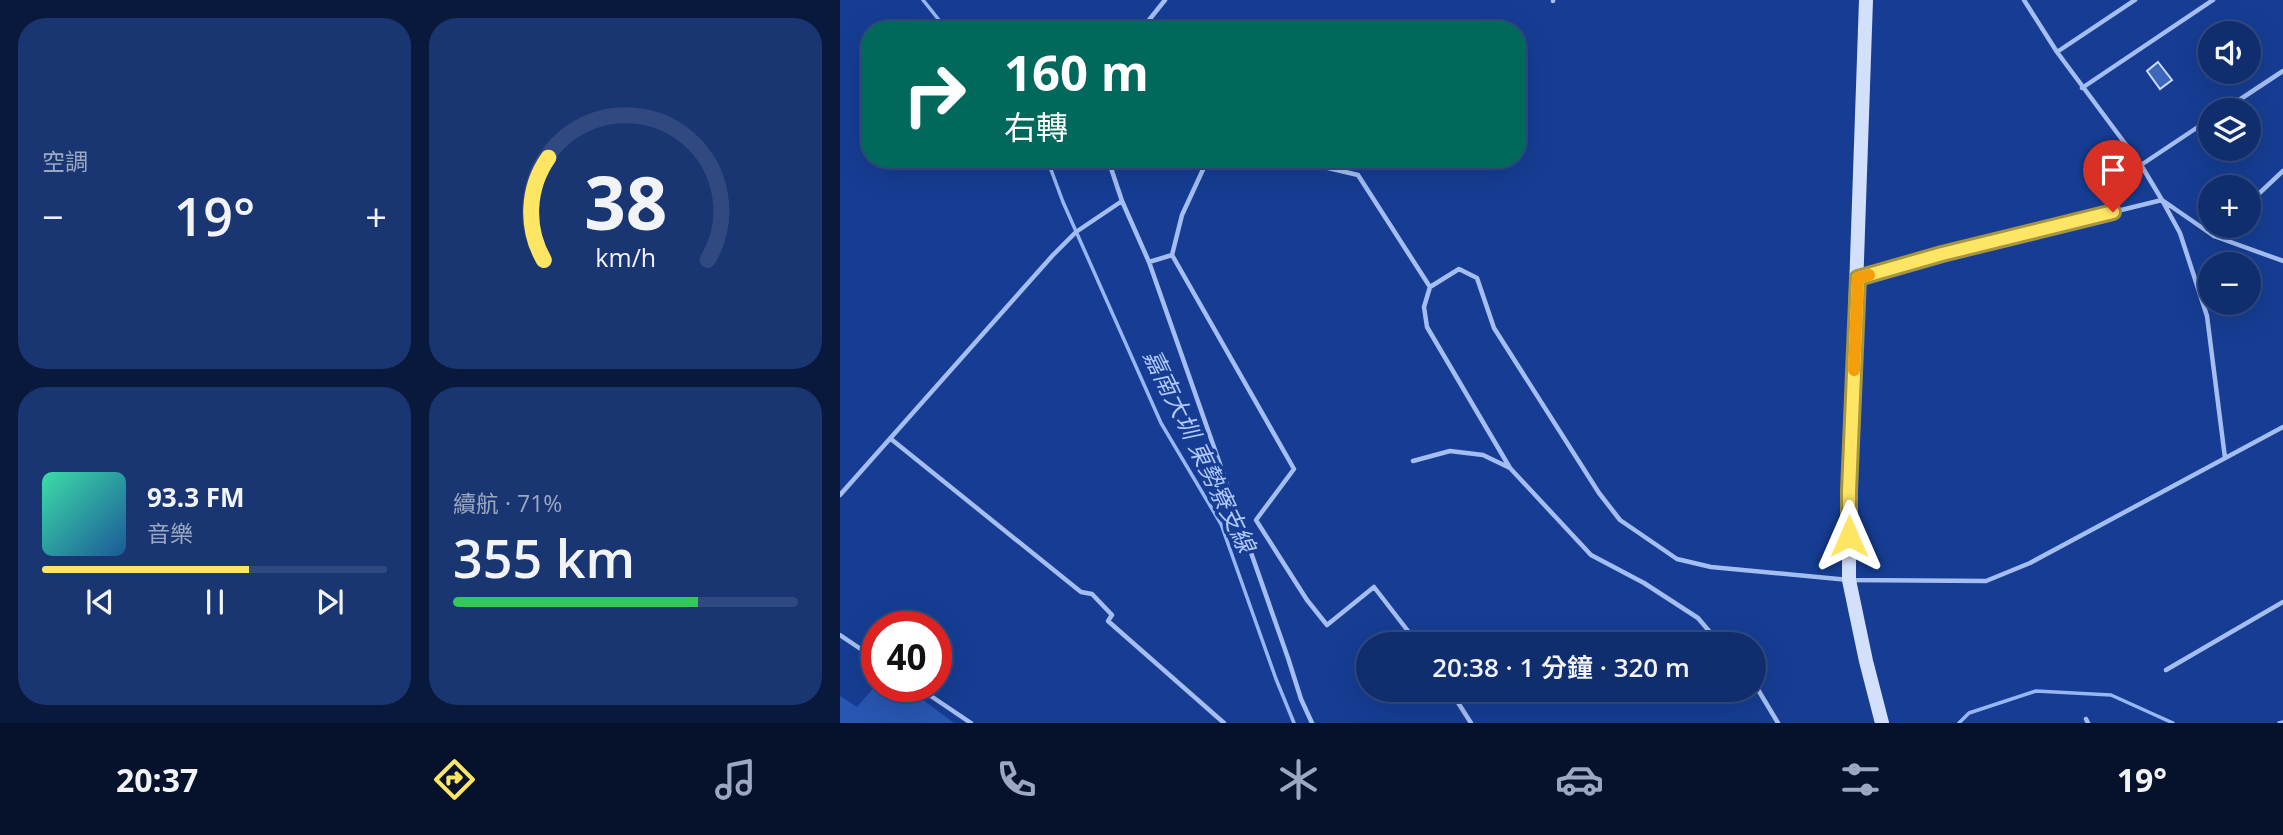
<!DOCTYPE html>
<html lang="zh-TW">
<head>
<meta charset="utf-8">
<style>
  :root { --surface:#102e6e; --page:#193673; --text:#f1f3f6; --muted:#9ca8c2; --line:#304a81; --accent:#ffe564 }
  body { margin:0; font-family:"Open Sans","Noto Sans TC",sans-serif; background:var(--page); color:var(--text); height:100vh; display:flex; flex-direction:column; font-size:26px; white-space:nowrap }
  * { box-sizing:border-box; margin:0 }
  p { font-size:23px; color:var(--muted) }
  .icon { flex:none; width:38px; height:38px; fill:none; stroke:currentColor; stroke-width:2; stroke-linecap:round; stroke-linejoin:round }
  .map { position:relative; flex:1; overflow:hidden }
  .sheet { display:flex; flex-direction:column; gap:18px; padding:18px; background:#09193c; width:840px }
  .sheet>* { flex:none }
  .guide { position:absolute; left:21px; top:21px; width:665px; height:147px; border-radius:28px; box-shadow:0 7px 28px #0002,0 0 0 2px var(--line); background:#00695c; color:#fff; overflow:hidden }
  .buttons { position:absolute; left:1358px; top:21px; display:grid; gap:14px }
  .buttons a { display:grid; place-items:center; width:63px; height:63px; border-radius:50%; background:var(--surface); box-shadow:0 7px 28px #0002,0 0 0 2px var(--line); font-size:35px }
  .speed { position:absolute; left:21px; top:611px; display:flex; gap:14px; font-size:35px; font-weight:700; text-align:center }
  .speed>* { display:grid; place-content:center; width:91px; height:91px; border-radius:50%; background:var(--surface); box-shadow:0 7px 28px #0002,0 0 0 2px var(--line); line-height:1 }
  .speed .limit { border:10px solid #d22; background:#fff; color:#111 }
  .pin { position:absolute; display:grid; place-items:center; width:60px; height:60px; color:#fff; margin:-72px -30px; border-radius:50% 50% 50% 0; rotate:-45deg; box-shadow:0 0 7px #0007 }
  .pin .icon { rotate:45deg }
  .me { position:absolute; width:77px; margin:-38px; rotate:0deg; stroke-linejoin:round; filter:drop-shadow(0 0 5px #0008) }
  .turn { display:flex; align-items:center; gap:24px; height:147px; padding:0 28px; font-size:32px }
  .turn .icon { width:91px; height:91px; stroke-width:2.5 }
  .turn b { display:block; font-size:49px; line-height:60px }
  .big { font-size:52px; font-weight:600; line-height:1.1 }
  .sheet .widget { flex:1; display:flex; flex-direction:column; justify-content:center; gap:10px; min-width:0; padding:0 24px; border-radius:28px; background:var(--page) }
  .sheet .dial { align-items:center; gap:0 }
  .dial svg { height:182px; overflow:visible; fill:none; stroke:var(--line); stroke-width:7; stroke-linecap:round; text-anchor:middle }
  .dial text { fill:var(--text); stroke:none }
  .song { display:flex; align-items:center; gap:21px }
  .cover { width:84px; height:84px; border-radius:10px; background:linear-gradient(135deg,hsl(160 70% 55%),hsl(210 70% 35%)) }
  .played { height:7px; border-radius:4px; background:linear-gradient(90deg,var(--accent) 60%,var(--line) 60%) }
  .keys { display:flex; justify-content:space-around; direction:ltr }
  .heat { display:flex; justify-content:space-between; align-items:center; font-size:38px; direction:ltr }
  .charge { height:10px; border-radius:5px; background:linear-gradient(90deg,#34c759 71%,var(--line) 0) }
  .sheet .tiles { flex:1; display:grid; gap:18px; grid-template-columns:repeat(2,1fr) }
  .trip { position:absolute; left:516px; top:632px; width:410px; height:70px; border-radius:35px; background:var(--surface); box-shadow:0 7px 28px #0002,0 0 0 2px var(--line); font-weight:600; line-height:70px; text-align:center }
  .menu { display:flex; height:112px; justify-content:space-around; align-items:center; background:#06122c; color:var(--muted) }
  .menu .icon { width:49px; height:49px }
  .menu .on { color:var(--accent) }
  .menu b { font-size:32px; color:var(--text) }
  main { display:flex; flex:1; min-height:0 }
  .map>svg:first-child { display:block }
  .green { fill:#2856b2 }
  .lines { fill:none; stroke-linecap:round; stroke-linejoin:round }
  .stream { stroke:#97b7f4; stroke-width:3.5 }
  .building { fill:#3e67bb; stroke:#ccdcfc; stroke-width:2 }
  .lane { stroke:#a4bef1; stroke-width:4.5 }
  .secondary { stroke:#d3e0fc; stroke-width:14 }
  .route-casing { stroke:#a69541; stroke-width:18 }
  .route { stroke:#ffe564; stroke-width:12 }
  .slow { stroke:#f59e0b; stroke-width:12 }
  .labels { text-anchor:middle; stroke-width:7; stroke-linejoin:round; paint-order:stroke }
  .water-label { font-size:24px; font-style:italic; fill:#b1c9f8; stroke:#163d93 }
</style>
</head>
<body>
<main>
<section class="sheet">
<div class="tiles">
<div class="widget"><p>空調</p>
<div class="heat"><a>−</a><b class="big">19°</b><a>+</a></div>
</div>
<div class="widget dial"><svg viewBox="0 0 100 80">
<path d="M14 69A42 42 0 1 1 86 69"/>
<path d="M14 69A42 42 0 0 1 16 24" stroke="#ffe564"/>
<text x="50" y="56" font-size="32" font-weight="700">38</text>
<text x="50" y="72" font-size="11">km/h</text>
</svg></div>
<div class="widget">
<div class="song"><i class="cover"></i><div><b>93.3 FM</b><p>音樂</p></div></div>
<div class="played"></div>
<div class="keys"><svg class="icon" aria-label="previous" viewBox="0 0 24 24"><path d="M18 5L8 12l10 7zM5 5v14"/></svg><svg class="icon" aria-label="pause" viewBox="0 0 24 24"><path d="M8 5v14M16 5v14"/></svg><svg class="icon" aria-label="next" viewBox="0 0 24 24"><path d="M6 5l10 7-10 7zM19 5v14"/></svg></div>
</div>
<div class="widget"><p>續航 · 71%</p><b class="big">355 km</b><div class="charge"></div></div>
</div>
</section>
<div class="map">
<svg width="1443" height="723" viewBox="0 0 1443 723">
  <rect width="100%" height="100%" fill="#163d93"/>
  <path class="green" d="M 37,684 L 37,686 L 64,686 L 114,723 L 0,723 L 0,696 L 17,707 Z"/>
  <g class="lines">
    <path class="stream" d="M 83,0 L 107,30
      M 207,159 L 223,202 L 321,423 L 381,524 L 436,679 L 454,723
      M 1119,723 L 1129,713 L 1196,691 L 1271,695 L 1333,723
      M 1439,723 L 1443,722"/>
  </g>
  <path class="building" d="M 1318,62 L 1332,80 L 1320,89 L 1307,71 Z"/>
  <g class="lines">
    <path class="lane" d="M 713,0 L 713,1
      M 1184,0 L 1217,52 L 1301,165 L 1322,200 L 1374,236 L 1443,261
      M 301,30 L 325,0
      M 1217,52 L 1295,0
      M 1242,88 L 1373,0
      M 1384,110 L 1443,71
      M 450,159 L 518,175 L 590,287
      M 1301,165 L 1370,119
      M 282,201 L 309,262 L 448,658 L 461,699 L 472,723
      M 1409,203 L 1443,171
      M 1374,236 L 1385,226
      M 332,255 L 454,469 L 416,520 L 467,600 L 487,625 L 534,587 L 578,644
      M 309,262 L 332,255 L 342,215 L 366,163 L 371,159
      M 1020,277 L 1102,254 L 1322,200 L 1340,233 L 1367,316 L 1385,458
      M 51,439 L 241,592 L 252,594 L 272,615 L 268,621 L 384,723
      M 573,461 L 610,451 L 643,455 L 670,468 L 751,555 L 804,583 L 858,618 L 880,644
      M 670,468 L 587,327 L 584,307 L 590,287 L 619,269 L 637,278 L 654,328 L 759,493 L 780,520 L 837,559 L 871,567 L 1009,580 L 1146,581 L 1190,563 L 1443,427
      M 0,495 L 213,255 L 236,232 L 282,201 L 268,159
      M 0,635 L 37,660
      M 1326,670 L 1443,602
      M 914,683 L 938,723
      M 76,686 L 131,723
      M 610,690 L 631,723
      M 1246,719 L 1248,723"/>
    <path class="secondary" d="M 1026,0 L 1009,491 L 1009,580 L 1026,661 L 1042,723"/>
  </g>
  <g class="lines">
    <defs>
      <path id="route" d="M 1009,536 L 1009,491 L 1018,278 L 1102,254 L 1273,212"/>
    </defs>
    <use href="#route" class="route-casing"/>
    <use href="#route" class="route"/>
    <path class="slow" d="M 1014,370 L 1018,278 L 1029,275"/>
  </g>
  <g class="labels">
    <g class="water-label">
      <text transform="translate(359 451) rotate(64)" y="8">嘉南大圳 東勢寮支線</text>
    </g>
  </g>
</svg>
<div class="buttons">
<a><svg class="icon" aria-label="sound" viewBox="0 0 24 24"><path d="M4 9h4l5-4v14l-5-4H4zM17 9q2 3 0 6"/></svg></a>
<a><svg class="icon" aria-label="layers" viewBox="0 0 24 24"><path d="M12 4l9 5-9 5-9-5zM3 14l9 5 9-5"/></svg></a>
<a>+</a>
<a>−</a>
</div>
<div class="speed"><div class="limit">40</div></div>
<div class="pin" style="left:1273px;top:212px;background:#d93025"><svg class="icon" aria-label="arrive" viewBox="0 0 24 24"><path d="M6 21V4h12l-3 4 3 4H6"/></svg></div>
<svg class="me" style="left:1009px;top:536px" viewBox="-20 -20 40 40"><path d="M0-17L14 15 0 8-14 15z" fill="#ffe564" stroke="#fff" stroke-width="4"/></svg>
<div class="trip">20:38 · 1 分鐘 · 320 m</div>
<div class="guide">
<div class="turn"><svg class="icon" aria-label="right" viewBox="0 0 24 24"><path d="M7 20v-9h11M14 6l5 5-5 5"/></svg><div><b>160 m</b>右轉</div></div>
</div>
</div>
</main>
<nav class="menu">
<b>20:37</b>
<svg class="icon on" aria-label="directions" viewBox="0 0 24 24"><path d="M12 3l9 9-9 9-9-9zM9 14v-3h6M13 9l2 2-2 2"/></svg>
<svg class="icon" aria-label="music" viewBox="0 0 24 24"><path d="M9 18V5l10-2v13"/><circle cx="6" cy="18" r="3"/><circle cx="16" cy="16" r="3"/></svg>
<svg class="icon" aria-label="phone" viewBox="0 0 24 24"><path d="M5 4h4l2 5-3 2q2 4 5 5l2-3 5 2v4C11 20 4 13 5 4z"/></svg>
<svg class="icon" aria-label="climate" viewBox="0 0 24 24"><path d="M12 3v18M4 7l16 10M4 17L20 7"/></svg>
<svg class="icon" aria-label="car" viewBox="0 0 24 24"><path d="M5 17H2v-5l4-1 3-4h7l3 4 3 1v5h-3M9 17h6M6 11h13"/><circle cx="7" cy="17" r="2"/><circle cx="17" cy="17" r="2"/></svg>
<svg class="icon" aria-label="filters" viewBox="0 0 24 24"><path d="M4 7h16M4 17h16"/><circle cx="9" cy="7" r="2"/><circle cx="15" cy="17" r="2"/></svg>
<b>19°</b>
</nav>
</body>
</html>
